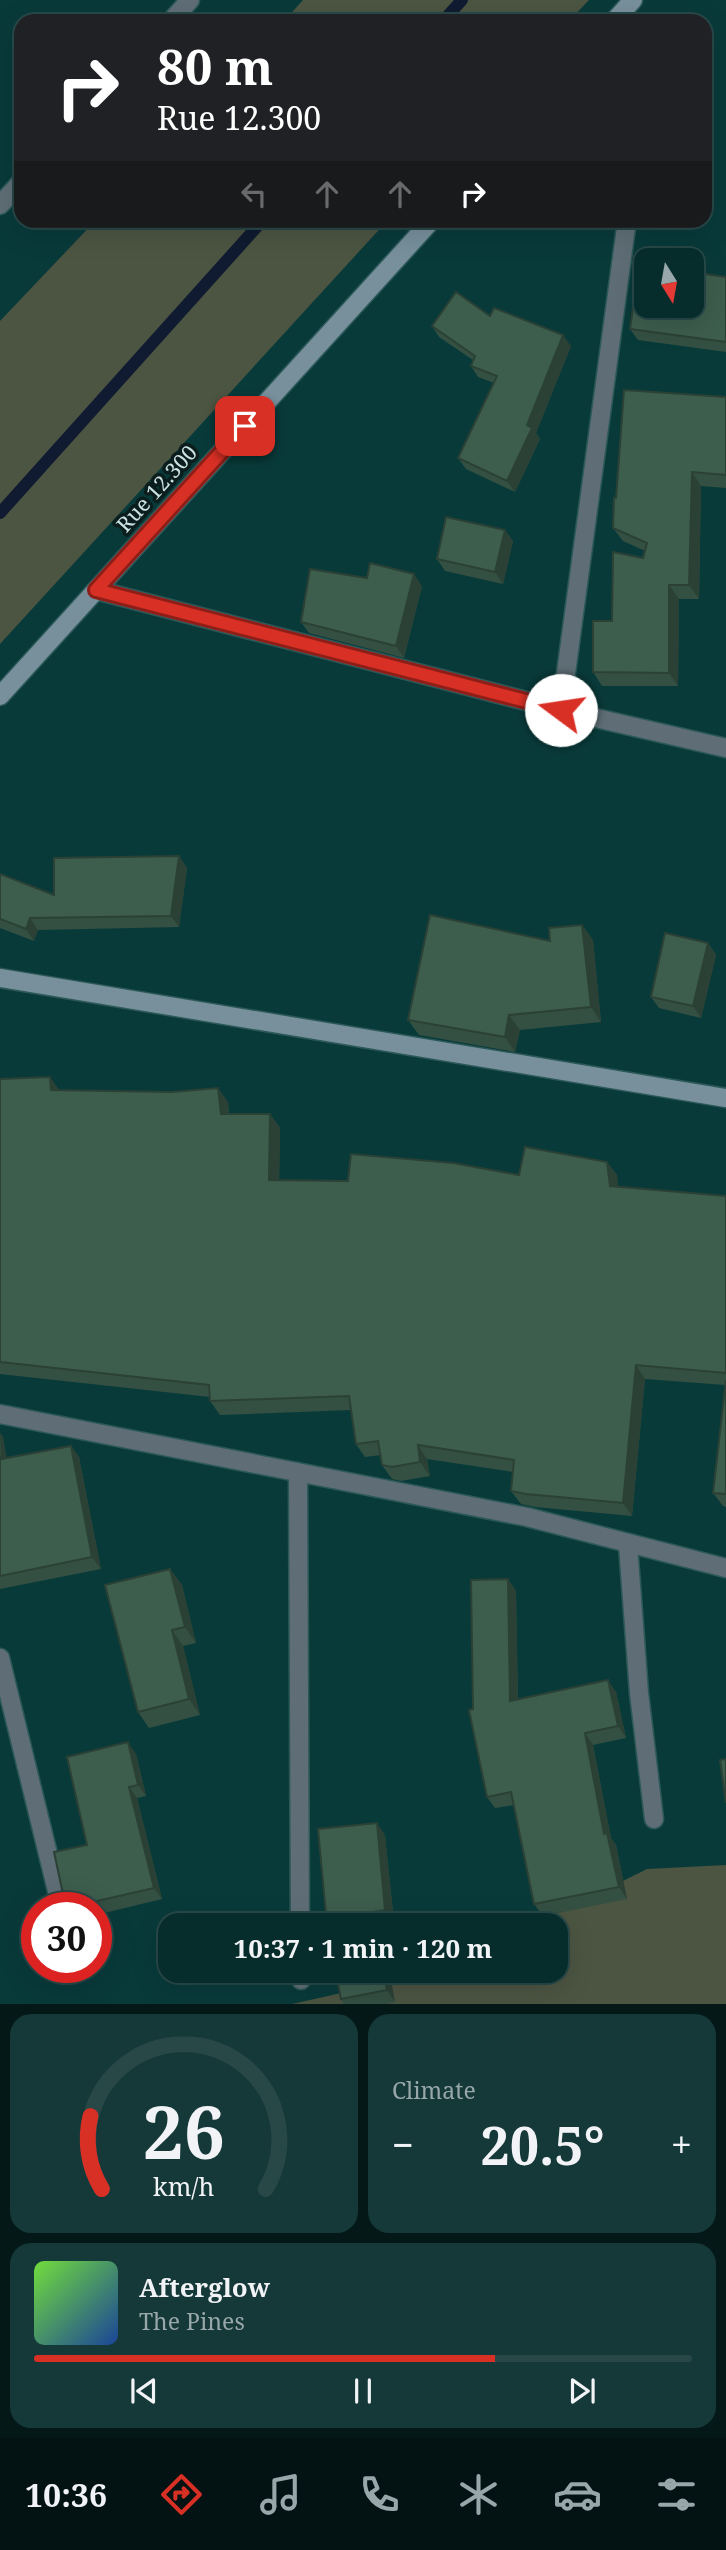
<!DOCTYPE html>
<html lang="en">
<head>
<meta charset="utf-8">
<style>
  :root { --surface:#072c2c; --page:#153838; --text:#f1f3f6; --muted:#98a7a9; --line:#284848; --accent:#d93025 }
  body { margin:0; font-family:"Noto Serif",serif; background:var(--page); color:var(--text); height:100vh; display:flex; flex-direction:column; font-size:26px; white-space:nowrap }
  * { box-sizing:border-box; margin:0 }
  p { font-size:23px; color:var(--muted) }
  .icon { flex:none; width:38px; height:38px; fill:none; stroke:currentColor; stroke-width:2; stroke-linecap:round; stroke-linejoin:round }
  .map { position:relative; height:2004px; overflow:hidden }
  .sheet { display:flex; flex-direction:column; gap:10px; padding:10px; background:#041818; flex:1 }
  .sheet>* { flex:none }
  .hud { position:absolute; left:14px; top:14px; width:698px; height:214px; border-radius:21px; box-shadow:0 7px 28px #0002,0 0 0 2px var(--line); background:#202124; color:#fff; overflow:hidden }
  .needle { width:46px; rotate:169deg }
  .buttons { position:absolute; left:634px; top:248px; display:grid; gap:14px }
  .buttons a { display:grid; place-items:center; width:70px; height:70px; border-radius:14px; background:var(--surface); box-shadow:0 7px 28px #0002,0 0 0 2px var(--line); font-size:35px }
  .speed { position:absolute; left:21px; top:1892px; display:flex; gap:14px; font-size:35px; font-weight:700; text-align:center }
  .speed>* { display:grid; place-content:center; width:91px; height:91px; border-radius:50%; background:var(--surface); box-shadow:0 7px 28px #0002,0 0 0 2px var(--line); line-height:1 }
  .speed .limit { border:10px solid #d22; background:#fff; color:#111 }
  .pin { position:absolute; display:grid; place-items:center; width:60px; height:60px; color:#fff; margin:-30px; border-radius:14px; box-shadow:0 4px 10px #0006 }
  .me { position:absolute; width:77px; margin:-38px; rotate:284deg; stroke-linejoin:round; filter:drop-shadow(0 0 5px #0008) }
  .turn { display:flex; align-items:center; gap:24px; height:147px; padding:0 28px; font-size:32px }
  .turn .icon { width:91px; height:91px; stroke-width:2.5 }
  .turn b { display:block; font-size:49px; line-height:60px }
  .lanes { display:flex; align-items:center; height:66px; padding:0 28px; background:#0003; justify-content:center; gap:35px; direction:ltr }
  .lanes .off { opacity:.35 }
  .big { font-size:52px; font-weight:700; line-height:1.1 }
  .sheet .card { flex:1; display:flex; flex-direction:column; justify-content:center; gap:10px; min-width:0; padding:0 24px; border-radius:21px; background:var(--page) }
  .sheet .dial { align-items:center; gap:0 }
  .dial svg { height:182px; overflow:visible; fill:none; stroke:var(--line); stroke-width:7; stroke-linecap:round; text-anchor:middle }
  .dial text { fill:var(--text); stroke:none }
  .song { display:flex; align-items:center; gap:21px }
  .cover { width:84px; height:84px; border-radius:10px; background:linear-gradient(135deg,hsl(100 70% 55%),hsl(220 70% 35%)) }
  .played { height:7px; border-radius:4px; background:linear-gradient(90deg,var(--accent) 70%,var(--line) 70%) }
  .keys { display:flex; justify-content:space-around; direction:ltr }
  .heat { display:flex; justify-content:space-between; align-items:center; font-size:38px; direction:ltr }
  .sheet .tiles { flex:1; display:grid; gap:10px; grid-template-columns:1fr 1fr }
  .card:last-child { grid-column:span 2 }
  .trip { position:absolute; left:158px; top:1913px; width:410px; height:70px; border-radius:21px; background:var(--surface); box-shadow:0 7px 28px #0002,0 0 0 2px var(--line); font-weight:700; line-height:70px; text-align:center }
  .tabs { display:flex; height:112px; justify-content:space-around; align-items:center; background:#031212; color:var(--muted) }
  .tabs .icon { width:49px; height:49px }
  .tabs .active { color:var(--accent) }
  .tabs b { font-size:32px; color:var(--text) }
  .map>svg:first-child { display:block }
  .green { fill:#4c5442 }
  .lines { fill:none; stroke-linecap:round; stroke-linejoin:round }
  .stream { stroke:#101b31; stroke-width:12 }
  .lane-casing { stroke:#2c5858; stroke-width:21 }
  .street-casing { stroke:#2c5858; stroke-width:21 }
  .secondary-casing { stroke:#2c5858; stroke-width:21 }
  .lane { stroke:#5f6e76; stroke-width:18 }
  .street { stroke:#5f6e76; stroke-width:18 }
  .secondary { stroke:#77909c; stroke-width:18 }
  .wall { fill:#345042 }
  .shaded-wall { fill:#2b4136 }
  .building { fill:#3d5d4d; stroke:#2b4136; stroke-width:2 }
  .route-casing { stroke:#8d1f18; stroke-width:18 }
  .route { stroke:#d93025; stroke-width:12 }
  .labels { text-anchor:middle; stroke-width:7; stroke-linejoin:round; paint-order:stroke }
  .street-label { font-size:21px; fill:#cce3e3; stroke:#0b1d1d }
</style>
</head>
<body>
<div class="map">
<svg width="726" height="2004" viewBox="0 0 726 2004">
  <rect width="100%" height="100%" fill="#093a3a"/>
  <path class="green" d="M 303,0 L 589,0 L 569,21 L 284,21 Z
    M 95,221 L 387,221 L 0,644 L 0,321 Z
    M 726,1865 L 726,2004 L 292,2004 L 440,1971 L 555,1970 L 555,1925 L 534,1925 L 647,1869 Z"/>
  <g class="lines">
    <path class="stream" d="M 443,21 L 462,0
      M 0,513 L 263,220"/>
    <defs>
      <path id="lane" d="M 171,21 L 190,0
        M 0,205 L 21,182"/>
      <path id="street" d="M 96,590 L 561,710 L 726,748
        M 561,710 L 627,220
        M 0,1414 L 527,1517 L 726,1568
        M 298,1472 L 300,1925
        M 628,1545 L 639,1693 L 654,1819
        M 0,1658 L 60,1903
        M 301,1970 L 301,1980"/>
      <path id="secondary" d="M 614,21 L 633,0
        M 0,696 L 432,220
        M 0,978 L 726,1098"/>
    </defs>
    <use href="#lane" class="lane-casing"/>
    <use href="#street" class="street-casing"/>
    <use href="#secondary" class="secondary-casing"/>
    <use href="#lane" class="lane"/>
    <use href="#street" class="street"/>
    <use href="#secondary" class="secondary"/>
  </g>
  <path class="wall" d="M 726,277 L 726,352 L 638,340 L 630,329 Z
    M 490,316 L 571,346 L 536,433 L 540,439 L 515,492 L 466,469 L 458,458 L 494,383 L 478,377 L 471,366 L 473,360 L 439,337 L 432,326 Z
    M 726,397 L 726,488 L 701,486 L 699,599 L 679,599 L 678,686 L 602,686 L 593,672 L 612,621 L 645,551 L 623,541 L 613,528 L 616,498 Z
    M 505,530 L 513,541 L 503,584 L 445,571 L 437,559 Z
    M 422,586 L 404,658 L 309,633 L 301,622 Z
    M 179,856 L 187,868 L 179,927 L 38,930 L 34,941 L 0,928 L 0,874 L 54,895 Z
    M 582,925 L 593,940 L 601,1022 L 520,1030 L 515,1052 L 419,1035 L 408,1020 L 550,941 Z
    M 708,943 L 716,955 L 701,1018 L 659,1008 L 651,997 Z
    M 0,1079 L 59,1090 L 228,1102 L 229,1114 L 270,1114 L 280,1128 L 279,1180 L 348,1181 L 519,1175 L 607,1162 L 617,1175 L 618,1186 L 726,1196 L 726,1507 L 723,1506 L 713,1493 L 725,1385 L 645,1379 L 632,1516 L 535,1507 L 521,1504 L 511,1491 L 513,1472 L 427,1459 L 430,1476 L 401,1481 L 392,1479 L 382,1465 L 381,1455 L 365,1457 L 356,1444 L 351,1410 L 220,1415 L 210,1401 L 210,1397 L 0,1374 Z
    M 0,1433 L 3,1437 L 6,1458 L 71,1446 L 79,1457 L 101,1569 L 0,1589 Z
    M 170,1569 L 182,1585 L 196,1643 L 183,1646 L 200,1715 L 149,1728 L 138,1712 Z
    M 508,1579 L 516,1591 L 518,1699 L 616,1692 L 626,1738 L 593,1745 L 611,1838 L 616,1845 L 627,1899 L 543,1916 L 534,1904 L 514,1805 L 495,1808 L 487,1797 L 473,1709 Z
    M 136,1754 L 146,1796 L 137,1798 L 162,1899 L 96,1915 L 96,1908 L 46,1908 L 55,1902 L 63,1894 Z
    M 385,1835 L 394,1922 L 327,1925 Z
    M 389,1970 L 395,2002 L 385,2004 L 344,2004 L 341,1999 Z"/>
  <path class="shaded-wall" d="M 563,335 L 571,346 L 536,433 L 540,439 L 515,492 L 507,481 L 527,425 Z
    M 692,472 L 701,486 L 699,599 L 689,585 Z
    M 505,530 L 513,541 L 503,584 L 495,572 Z
    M 414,574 L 422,586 L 404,658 L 396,646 Z
    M 669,585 L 679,599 L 678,686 L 669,673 Z
    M 179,856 L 187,868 L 179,927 L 171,916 Z
    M 30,918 L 38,930 L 34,941 L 26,929 Z
    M 582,925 L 593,940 L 601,1022 L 591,1007 Z
    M 708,943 L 716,955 L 701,1018 L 693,1006 Z
    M 509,1015 L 520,1030 L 515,1052 L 505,1037 Z
    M 50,1077 L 60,1091 L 51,1090 Z
    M 218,1088 L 228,1102 L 230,1127 L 221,1114 Z
    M 270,1114 L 280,1128 L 279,1193 L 269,1180 Z
    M 607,1162 L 617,1175 L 619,1199 L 610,1186 Z
    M 636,1365 L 645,1379 L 632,1516 L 623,1503 Z
    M 0,1433 L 3,1437 L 9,1471 L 1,1459 Z
    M 418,1445 L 427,1459 L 430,1476 L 420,1462 Z
    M 71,1446 L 79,1457 L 101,1569 L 92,1557 Z
    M 170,1569 L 182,1585 L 196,1643 L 185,1627 Z
    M 508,1579 L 516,1591 L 518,1713 L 510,1701 Z
    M 172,1630 L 183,1646 L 200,1715 L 189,1699 Z
    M 608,1680 L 616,1692 L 626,1738 L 618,1726 Z
    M 585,1733 L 593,1745 L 611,1838 L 616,1845 L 627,1899 L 619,1887 L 604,1834 Z
    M 128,1742 L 136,1754 L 146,1796 L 138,1785 Z
    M 129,1787 L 137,1798 L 162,1899 L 154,1888 Z
    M 377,1823 L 385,1835 L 394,1922 L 385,1910 Z
    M 372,1912 L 380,1923 L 380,1925 L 374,1925 Z
    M 383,1970 L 389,1970 L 395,2002 L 387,1990 Z"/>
  <path class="building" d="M 639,265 L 646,266 L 646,306 L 691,306 L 691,272 L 726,277 L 726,342 L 630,329 Z
    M 456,292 L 490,316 L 494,308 L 563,335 L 527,425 L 532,428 L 507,481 L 458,458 L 497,376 L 471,366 L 475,356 L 432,326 Z
    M 624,390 L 726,397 L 726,475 L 692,472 L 689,585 L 669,585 L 669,673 L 593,672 L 593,621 L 612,621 L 613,552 L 643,558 L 647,543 L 613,528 L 614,498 L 616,498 Z
    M 446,517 L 505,530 L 495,572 L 437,559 Z
    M 370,563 L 414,574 L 396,646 L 301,622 L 310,569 L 367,578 Z
    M 179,856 L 171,916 L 30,918 L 26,929 L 0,919 L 0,874 L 54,895 L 54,858 Z
    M 430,915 L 550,941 L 549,928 L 582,925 L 591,1007 L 509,1015 L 505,1037 L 408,1020 Z
    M 665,933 L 708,943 L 693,1006 L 651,997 Z
    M 50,1077 L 51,1090 L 172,1092 L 218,1088 L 221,1114 L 270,1114 L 269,1180 L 348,1181 L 351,1154 L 453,1163 L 519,1175 L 525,1147 L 607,1162 L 610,1186 L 726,1196 L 726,1373 L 636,1365 L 623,1503 L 526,1494 L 511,1491 L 514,1460 L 418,1445 L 420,1462 L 392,1467 L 382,1465 L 378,1441 L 356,1444 L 349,1396 L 210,1401 L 209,1385 L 0,1362 L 0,1079 Z
    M 726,1380 L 726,1494 L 713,1493 Z
    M 71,1446 L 92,1557 L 0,1576 L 0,1456 L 1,1459 Z
    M 170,1569 L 185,1627 L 172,1630 L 189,1699 L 138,1712 L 105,1585 Z
    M 508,1579 L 510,1701 L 608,1680 L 618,1726 L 585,1733 L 604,1834 L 607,1833 L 619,1887 L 534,1904 L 511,1792 L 487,1797 L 469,1710 L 473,1709 L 471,1580 Z
    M 128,1742 L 138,1785 L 129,1787 L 154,1888 L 84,1904 L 85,1908 L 46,1908 L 44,1899 L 55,1902 L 63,1894 L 54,1852 L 87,1845 L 67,1757 Z
    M 726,1759 L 726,1803 L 720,1760 Z
    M 377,1823 L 385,1910 L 372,1912 L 374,1925 L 327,1925 L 318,1829 Z
    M 335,1970 L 383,1970 L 387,1990 L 341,1999 Z"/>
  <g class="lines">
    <defs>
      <path id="route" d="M 245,426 L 96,590 L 561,710"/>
    </defs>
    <use href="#route" class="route-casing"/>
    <use href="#route" class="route"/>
  </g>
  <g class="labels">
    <g class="street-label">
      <text transform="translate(157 489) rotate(-48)" y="7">Rue 12.300</text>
    </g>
  </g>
</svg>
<div class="buttons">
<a><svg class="needle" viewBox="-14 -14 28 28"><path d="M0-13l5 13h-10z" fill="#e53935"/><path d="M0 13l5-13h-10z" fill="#98a7a9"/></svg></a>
</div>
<div class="speed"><div class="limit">30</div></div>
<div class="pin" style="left:245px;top:426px;background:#d93025"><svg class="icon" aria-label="arrive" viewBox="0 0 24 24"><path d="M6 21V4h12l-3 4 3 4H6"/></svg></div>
<svg class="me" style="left:561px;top:710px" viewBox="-20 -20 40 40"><circle r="19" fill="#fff"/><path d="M0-13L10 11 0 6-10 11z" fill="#d93025"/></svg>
<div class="trip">10:37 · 1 min · 120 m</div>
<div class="hud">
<div class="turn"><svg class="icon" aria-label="right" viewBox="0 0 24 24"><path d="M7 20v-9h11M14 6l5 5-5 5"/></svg><div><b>80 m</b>Rue 12.300</div></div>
<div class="lanes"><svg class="icon off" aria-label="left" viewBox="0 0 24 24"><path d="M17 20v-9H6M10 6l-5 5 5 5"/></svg><svg class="icon off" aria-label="ahead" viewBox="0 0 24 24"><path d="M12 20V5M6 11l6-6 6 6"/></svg><svg class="icon off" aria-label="ahead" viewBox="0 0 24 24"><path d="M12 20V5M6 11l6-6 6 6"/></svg><svg class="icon" aria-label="right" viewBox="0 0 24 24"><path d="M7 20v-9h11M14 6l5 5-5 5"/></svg></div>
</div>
</div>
<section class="sheet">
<div class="tiles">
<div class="card dial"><svg viewBox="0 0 100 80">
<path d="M14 69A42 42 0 1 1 86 69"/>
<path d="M14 69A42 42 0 0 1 9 37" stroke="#d93025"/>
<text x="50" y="56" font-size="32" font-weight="700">26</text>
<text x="50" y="72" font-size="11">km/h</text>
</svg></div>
<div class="card"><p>Climate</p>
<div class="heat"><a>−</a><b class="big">20.5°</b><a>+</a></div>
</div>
<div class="card">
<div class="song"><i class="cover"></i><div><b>Afterglow</b><p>The Pines</p></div></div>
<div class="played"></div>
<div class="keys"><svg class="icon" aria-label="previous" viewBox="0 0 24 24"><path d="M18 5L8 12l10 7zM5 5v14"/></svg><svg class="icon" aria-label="pause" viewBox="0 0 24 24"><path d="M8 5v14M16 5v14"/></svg><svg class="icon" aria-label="next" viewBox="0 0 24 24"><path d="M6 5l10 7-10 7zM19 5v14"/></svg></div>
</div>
</div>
</section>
<nav class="tabs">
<b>10:36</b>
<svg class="icon active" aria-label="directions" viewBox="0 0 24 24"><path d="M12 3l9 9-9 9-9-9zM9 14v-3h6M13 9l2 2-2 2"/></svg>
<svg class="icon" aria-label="music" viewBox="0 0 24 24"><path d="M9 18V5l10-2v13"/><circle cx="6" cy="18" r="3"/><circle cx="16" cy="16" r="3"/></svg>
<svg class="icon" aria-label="phone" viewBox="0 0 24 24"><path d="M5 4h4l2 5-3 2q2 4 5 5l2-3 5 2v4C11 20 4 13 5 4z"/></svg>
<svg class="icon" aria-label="climate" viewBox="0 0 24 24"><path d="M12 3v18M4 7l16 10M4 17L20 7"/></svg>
<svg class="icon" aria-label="car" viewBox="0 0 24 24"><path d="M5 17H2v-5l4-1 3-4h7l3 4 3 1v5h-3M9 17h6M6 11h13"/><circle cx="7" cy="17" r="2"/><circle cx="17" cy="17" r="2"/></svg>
<svg class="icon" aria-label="filters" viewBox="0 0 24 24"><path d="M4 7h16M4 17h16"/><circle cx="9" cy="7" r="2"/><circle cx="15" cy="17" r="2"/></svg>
</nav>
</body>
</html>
